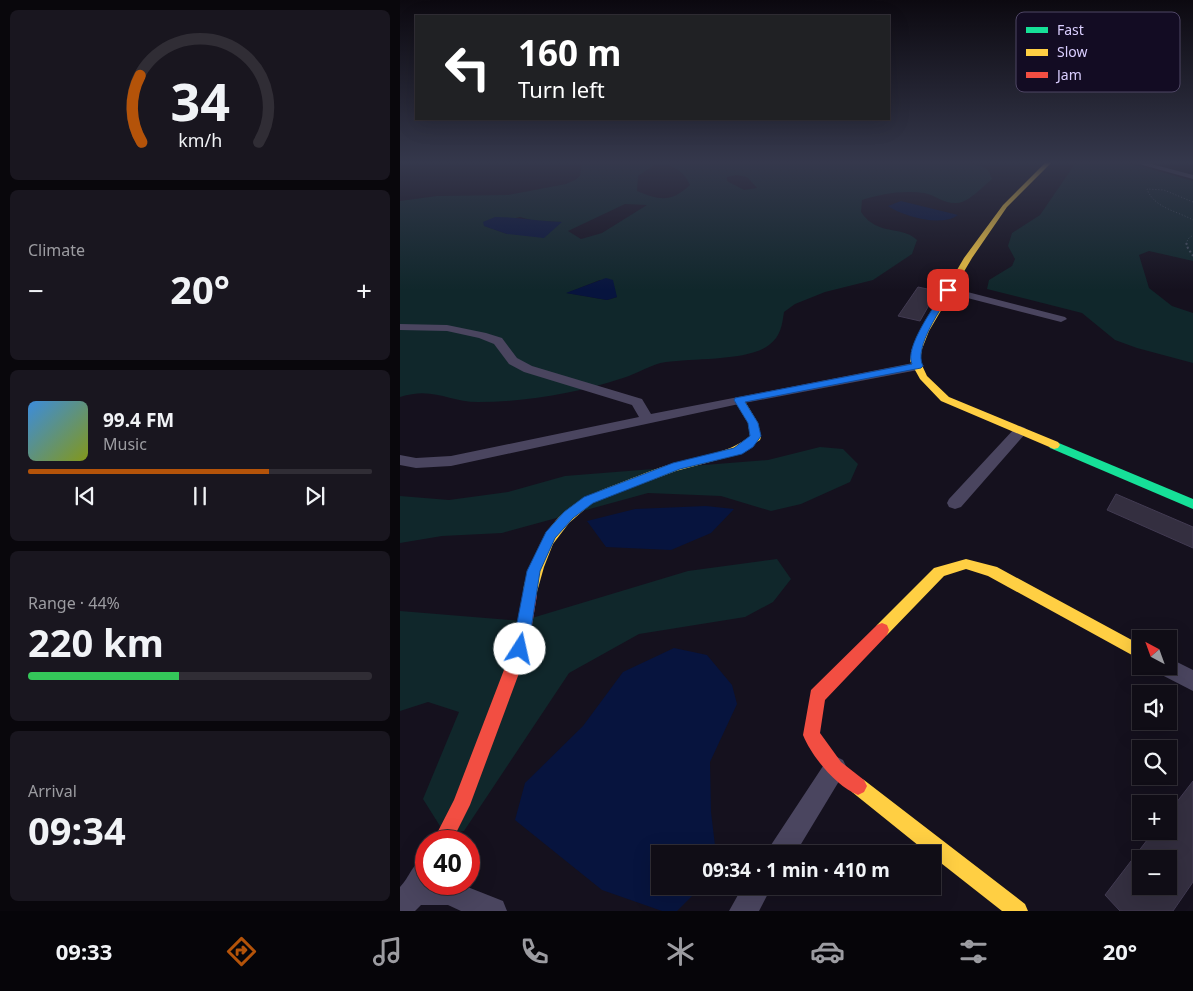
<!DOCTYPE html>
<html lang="en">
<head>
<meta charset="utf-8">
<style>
  :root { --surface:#100d16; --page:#19161f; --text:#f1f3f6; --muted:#9c9ca1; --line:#302d35; --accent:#b45309 }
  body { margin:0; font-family:"Noto Sans",sans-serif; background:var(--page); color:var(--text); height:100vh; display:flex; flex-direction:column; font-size:19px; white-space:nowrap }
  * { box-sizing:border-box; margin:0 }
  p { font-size:16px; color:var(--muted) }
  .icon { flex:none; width:28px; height:28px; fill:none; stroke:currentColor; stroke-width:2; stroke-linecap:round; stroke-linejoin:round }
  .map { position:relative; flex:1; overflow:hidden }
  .sheet { display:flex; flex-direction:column; gap:10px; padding:10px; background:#09070c; width:400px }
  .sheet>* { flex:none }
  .guide { position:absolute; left:15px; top:15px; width:475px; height:105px; border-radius:0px; box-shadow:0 5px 20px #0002,0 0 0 1px var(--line); background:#202124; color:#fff; overflow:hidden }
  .needle { width:32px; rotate:319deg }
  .buttons { position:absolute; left:732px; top:630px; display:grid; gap:10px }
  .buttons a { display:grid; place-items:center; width:45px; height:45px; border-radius:0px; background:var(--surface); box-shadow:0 5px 20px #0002,0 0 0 1px var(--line); font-size:25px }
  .speed { position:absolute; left:15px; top:830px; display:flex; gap:10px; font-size:25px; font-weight:700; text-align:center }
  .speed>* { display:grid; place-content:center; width:65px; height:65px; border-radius:50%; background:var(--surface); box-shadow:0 5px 20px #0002,0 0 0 1px var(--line); line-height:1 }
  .speed .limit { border:8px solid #d22; background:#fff; color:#111 }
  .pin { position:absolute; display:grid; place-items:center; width:42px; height:42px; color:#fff; margin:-21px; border-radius:10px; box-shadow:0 2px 8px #0006 }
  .me { position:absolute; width:55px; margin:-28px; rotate:10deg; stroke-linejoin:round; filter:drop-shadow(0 0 4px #0008) }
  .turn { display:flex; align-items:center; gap:18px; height:105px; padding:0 20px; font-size:22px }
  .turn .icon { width:65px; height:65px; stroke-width:2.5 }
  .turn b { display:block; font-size:35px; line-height:42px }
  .big { font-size:38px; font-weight:700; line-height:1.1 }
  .sheet .tile { flex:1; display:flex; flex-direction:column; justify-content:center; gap:8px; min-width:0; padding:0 18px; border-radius:8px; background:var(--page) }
  .sheet .dial { align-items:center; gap:0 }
  .dial svg { height:130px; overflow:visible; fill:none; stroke:var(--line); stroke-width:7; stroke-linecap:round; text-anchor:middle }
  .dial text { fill:var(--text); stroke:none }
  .song { display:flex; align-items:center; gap:15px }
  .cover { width:60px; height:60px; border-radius:8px; background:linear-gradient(135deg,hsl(210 70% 55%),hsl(70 70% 35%)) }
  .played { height:5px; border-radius:2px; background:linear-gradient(90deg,var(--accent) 70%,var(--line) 70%) }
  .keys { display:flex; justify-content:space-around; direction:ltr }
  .heat { display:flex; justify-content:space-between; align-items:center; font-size:28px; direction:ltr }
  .charge { height:8px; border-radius:4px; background:linear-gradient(90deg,#34c759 44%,var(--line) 0) }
  .trip { position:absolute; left:251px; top:845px; width:290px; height:50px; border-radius:0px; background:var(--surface); box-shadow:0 5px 20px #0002,0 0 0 1px var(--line); font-weight:700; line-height:50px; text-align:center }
  .tab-bar { display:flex; height:80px; justify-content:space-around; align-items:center; background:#060509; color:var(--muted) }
  .tab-bar .icon { width:35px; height:35px }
  .tab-bar .active { color:var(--accent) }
  .tab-bar b { font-size:22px; color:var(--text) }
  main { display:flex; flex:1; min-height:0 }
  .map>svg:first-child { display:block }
  .green { fill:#10272b; fill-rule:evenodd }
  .water { fill:#07143e }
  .building { fill:#342f40; stroke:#423b52; fill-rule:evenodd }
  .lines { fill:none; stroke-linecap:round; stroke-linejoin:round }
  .path-far1 { stroke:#455060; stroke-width:1; stroke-dasharray:1 2; stroke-linecap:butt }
  .path { stroke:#455060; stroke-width:2; stroke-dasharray:2 2.5; stroke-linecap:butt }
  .street { fill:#4a455f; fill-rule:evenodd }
  .fast { fill:#16e098; fill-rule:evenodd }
  .slow { fill:#ffcf43; fill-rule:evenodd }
  .jam { fill:#f24e42; fill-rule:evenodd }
  .route { fill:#1a73e8; stroke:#114b97 }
  .key { fill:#130c23; stroke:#4f4665; stroke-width:1 }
  .key-label { font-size:14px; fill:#daceff }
</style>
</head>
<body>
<main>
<section class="sheet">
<div class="tile dial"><svg viewBox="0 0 100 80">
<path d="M14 69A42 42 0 1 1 86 69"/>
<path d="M14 69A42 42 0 0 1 13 28" stroke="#b45309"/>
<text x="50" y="56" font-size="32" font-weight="700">34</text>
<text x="50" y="72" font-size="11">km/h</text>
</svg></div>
<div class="tile"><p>Climate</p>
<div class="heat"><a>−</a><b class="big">20°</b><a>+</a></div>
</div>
<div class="tile">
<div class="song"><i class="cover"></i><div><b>99.4 FM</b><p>Music</p></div></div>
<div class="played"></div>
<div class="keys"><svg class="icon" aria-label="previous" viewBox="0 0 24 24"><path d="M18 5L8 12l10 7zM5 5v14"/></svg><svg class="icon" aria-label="pause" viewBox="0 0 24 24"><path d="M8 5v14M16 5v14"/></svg><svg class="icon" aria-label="next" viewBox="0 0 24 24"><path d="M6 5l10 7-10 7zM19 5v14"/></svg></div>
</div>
<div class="tile"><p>Range · 44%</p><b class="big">220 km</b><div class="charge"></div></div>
<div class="tile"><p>Arrival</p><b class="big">09:34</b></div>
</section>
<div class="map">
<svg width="793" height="911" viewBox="0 0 793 911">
  <rect width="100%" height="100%" fill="#15111e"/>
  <path class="green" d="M 182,162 L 556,162 L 581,166 L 588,170 L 592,179 C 583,186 570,202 557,203 C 544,204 535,195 524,193 C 503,190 481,194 462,200 L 461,212 C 464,216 468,221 472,223 C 486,233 505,228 517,240 L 512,254 L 473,280 L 425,292 L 395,304 L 384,312 C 382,325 381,336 369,345 C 348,361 294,358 266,362 C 251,364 237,374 223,378 C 178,393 126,402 78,402 C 49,402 33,386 0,397 L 0,201 L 37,196 L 108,195 L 166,184 L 175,180 L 180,176 ZM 257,163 C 273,165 283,170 290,185 C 271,203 259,200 237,191 L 238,176 ZM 337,175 L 347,177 L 357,188 L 344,190 L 327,181 L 327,177 ZM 225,204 L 247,205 L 202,233 L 181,239 L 168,231 ZM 120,217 L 135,221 L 161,222 L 107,234 L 85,226 ZM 200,280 L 217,297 L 207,300 L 167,293 Z
    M 686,162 L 718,162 L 740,166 L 793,181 L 793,261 L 749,251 L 739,255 L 749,288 L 772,306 L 793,313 L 793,363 L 737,348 L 715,340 L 682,313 L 587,289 L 589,280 L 612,266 L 615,259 L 608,246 L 612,233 L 640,215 L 675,164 Z
    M 420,447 L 443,449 L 458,464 L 450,482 L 401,504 L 371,511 L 321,496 L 248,493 L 102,533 L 42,536 L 0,543 L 0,496 L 49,500 L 108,492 L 165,476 L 368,460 Z
    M 377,559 L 391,579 L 373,602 L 345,617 L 239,634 L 169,673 L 64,831 L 45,834 L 23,799 L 59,712 L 28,702 L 0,711 L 0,611 L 122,621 L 288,571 Z"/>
  <path class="water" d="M 501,201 L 558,215 C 542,227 504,217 488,206 Z
    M 95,217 C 118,217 139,221 162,222 L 144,238 L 107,234 L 84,226 L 83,222 Z
    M 206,278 L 213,280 L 217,297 L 207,300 L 166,293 Z
    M 306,506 L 334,509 L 311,533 L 271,550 L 206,547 L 187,521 L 235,509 Z
    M 274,648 L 307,655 L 332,685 L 337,704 L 310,762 L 311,812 L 316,854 L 260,854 L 260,886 L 302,886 L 277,911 L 262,911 L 202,890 L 115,820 L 125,783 L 183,726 L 223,672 Z"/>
  <path class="building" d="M 518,287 L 537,291 L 520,321 L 498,316 Z
    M 716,494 L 793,527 L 793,548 L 707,510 Z
    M 793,781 L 793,882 L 773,911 L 720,911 L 705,895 L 754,831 L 769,831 L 769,812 ZM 741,859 L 769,859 L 769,886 L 741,886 Z"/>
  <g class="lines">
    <path class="path-far1" d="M 793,202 L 764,190 L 747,189 C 754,208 777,211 793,220
      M 786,244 L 788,239 L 793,235"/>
    <path class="path" d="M 787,243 L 786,245 L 793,256"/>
    <path class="street" d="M 732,162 L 744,162 L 793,175 L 793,179 Z
      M 548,287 L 665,317 L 667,319 L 661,322 L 544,292 L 543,290 L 544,288 Z
      M 0,324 L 47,325 L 86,333 L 102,338 L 117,358 L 132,366 L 242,399 L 251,414 L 518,362 L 524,366 L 518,370 L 339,404 L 51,466 L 16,468 L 0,465 L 0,455 L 16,458 L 51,456 L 239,417 L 232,405 L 124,372 L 109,364 L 94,344 L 79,338 L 47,331 L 0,330 Z
      M 620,426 L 625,428 L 627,431 L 625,434 L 561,507 L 555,509 L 549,507 L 547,503 L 549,499 L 615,428 Z
      M 769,658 L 793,670 L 793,691 L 758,673 L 755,666 L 769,666 Z
      M 435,756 L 443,760 L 447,768 L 395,854 L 367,854 L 371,845 L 427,760 Z
      M 26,857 L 26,884 L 60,884 L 103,901 L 107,911 L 61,911 L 48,905 L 21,905 L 15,911 L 0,911 L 0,887 C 10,877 12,863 26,857 Z
      M 343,886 L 372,886 L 359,911 L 329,911 Z"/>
    <path class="fast" d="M 654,441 L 793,499 L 793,509 L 650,448 L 648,445 L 650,442 Z"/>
    <path class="slow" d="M 646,162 L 652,162 L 607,207 L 572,258 L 529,331 L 522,349 L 520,361 L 527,376 L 549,397 L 658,442 L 660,445 L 658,448 L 654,449 L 541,401 L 520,379 L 510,361 L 512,349 L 521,331 L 564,258 L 603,205 Z
      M 339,397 L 343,398 L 358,423 L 361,437 L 360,440 L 336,455 L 276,471 L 206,497 L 191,504 L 169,523 L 153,544 L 144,567 L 135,599 L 130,601 L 125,599 C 120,590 128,572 132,563 C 152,511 176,499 225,481 C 243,474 261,466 279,462 C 304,455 330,453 350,436 L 348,423 L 334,400 Z
      M 566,559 L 597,567 L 741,645 L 741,660 L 588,576 L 566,569 L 544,576 L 487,635 L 482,637 L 477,635 L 475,630 L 477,625 L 534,568 Z
      M 458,777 L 464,780 L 625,904 L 628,911 L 602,911 L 532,856 L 532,854 L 529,854 L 452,792 L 449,786 L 452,780 Z"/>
    <path class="jam" d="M 130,589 L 135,591 L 137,595 L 128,649 L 70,805 L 52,841 L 33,841 L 54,800 L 112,649 L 123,595 L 125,591 Z
      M 482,623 L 487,625 L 489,630 L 487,635 L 425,700 L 420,733 L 441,762 L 464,780 L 467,786 L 464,792 L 458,795 C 436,786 412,757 403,735 L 411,690 L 477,625 Z"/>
  </g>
  <linearGradient id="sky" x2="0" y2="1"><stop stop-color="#0c0910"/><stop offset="0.56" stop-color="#35384c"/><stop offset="1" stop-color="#35384c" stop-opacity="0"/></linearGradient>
  <rect width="793" height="290" fill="url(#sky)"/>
  <path class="route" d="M 548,287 L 552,290 C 542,308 513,347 523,366 L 521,368 L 345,402 L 358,423 L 361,436 L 353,447 L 342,454 L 280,469 L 193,503 L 173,518 L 155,538 L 140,571 L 128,649 L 126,654 L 120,656 L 115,654 L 112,649 L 127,571 L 146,532 L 164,512 L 184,497 L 273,463 L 334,448 L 350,436 L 348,423 L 334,400 L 335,398 L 512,364 C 504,348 535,305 545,290 Z"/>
  <rect x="616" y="12" width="164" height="80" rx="8" class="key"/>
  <rect x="626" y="27" width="22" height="6" fill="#16e098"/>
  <rect x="626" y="49" width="22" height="7" fill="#ffcf43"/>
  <rect x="626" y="72" width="22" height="6" fill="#f24e42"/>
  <g class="key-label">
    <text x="657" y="35">Fast</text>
    <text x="657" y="57">Slow</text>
    <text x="657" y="80">Jam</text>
  </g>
</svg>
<div class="buttons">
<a><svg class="needle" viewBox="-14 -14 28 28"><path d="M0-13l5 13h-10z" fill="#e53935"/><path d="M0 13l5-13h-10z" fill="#9c9ca1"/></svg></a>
<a><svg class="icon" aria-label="sound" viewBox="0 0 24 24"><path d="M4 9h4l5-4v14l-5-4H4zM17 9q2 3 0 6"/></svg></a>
<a><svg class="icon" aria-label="search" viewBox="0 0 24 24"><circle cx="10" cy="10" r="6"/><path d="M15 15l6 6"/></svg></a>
<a>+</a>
<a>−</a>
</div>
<div class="speed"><div class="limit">40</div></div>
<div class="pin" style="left:548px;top:290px;background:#d93025"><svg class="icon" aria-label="arrive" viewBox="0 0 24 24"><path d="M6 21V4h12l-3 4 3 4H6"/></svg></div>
<svg class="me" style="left:120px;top:649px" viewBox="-20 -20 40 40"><circle r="19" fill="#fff"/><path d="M0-13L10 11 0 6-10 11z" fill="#1a73e8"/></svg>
<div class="trip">09:34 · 1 min · 410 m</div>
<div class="guide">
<div class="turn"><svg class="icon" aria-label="left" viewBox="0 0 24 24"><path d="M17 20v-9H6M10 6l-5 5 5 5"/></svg><div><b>160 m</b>Turn left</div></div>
</div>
</div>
</main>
<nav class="tab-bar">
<b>09:33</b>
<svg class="icon active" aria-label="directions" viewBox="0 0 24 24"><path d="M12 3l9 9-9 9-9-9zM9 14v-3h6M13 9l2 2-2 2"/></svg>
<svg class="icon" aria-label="music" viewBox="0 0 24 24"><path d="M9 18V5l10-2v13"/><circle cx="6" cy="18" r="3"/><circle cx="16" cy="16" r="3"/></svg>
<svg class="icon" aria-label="phone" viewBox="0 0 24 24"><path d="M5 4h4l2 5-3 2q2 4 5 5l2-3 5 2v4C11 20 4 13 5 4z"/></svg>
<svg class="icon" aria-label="climate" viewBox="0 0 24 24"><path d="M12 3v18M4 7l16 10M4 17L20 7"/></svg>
<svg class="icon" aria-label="car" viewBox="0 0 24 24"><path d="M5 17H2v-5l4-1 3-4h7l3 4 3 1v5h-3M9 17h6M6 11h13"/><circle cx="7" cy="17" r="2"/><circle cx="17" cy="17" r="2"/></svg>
<svg class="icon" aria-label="filters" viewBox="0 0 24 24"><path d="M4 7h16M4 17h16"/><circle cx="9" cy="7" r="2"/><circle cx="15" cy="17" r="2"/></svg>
<b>20°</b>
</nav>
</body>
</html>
